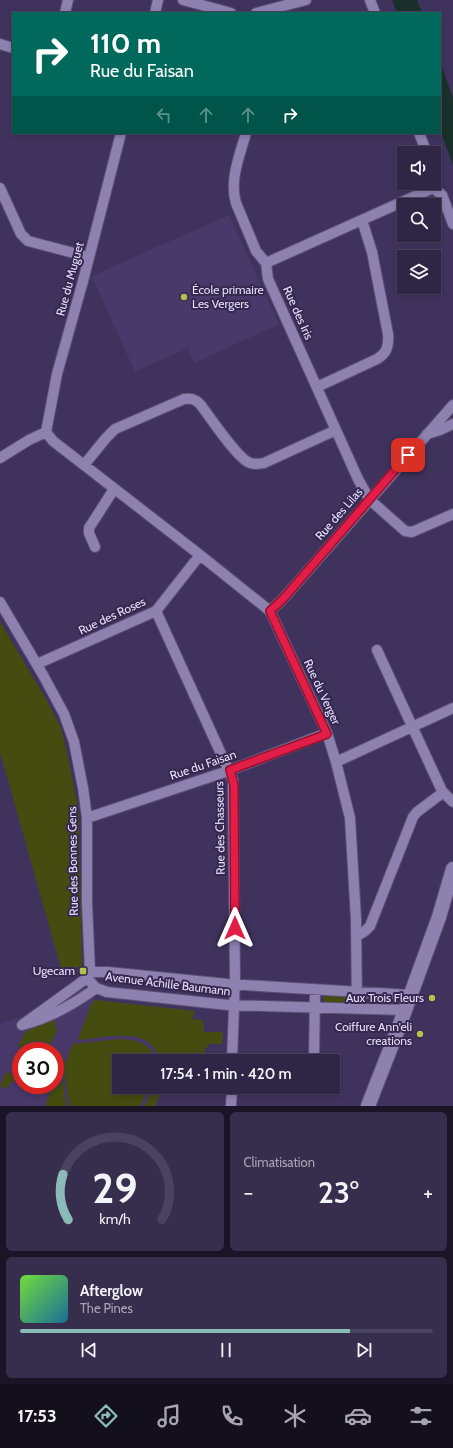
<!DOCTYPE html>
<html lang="fr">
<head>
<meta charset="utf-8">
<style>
  :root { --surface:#2f2646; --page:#372e4d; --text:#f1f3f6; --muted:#a7a5b3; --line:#4a435f; --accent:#8bbbb9 }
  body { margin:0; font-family:Cabin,sans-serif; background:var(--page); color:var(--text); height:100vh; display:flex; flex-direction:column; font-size:15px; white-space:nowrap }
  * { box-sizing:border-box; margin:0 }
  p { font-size:13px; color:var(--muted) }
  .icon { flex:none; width:22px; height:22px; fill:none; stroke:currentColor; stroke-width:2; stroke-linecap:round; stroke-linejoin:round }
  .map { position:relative; height:1106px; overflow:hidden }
  .panel { display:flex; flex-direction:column; gap:6px; padding:6px; background:#1a1526; flex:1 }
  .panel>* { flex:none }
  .banner { position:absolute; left:12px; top:12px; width:429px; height:122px; border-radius:0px; box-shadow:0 2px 6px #0003,0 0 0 1px var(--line); background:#00695c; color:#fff; overflow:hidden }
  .controls { position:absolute; left:397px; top:146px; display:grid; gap:8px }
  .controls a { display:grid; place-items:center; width:44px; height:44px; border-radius:0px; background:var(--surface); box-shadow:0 2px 6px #0003,0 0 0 1px var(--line); font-size:20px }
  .speed { position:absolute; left:12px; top:1042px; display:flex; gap:8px; font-size:20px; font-weight:700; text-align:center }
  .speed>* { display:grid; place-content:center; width:52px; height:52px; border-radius:50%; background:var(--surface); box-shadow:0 2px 6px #0003,0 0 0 1px var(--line); line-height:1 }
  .speed .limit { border:6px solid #d22; background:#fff; color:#111 }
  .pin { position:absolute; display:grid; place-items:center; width:34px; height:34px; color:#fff; margin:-17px; border-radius:8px; box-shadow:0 2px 6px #0006 }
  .me { position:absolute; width:44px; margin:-22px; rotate:0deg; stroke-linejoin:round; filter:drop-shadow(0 0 3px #0008) }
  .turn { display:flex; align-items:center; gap:14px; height:84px; padding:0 12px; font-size:18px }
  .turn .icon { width:52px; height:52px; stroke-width:2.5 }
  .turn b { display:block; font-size:28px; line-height:34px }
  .lanes { display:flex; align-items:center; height:38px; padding:0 12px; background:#0003; justify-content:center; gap:20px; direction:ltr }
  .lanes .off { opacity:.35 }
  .big { font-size:30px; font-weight:600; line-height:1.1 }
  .panel .card { flex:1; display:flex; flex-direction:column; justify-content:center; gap:6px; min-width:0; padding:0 14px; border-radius:6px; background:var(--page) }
  .panel .dial { align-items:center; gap:0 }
  .dial svg { height:104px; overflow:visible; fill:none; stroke:var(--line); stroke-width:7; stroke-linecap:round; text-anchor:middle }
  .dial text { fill:var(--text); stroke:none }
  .song { display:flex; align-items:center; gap:12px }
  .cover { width:48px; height:48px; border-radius:6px; background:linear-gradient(135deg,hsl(100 70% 55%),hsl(200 70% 35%)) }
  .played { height:4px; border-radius:2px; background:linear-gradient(90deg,var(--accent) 80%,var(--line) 80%) }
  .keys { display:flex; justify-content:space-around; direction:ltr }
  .heat { display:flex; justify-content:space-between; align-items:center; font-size:22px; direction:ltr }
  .panel .tiles { flex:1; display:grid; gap:6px; grid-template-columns:1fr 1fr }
  .card:last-child { grid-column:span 2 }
  .trip { position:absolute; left:112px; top:1054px; width:228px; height:40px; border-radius:0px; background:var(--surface); box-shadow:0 2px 6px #0003,0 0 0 1px var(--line); font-weight:600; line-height:40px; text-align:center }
  .tabs { display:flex; height:64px; justify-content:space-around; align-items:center; background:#130f1c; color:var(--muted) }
  .tabs .icon { width:28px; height:28px }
  .tabs .selected { color:var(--accent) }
  .tabs b { font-size:18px; color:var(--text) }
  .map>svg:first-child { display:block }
  .built { fill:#48396a; fill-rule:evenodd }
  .green { fill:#454c10 }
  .water { fill:#19302a }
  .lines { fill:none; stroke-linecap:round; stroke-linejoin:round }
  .minor-casing { stroke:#5b5075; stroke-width:12 }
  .secondary-casing { stroke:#5b5075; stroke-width:16 }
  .minor { stroke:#8d81b0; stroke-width:10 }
  .secondary { stroke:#8d81b0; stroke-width:14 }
  .route-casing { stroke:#92132f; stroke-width:10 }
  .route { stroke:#e11d48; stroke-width:7 }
  .poi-dot { fill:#b3c24b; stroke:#352851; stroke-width:1.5 }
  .labels { text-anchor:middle; stroke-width:4; stroke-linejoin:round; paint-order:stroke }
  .street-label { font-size:12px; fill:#e5dffa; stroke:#352851 }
  .poi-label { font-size:12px; fill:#e5dffa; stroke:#352851; text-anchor:end }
</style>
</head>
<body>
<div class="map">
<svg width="453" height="1106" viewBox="0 0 453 1106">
  <rect width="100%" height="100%" fill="#3f335d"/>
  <path class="built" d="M 229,215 L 279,324 L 194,363 L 188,348 L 135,372 L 92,276 Z
    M 75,980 L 95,1000 L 195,1011 L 174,1061 L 119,1061 L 119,1087 L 163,1087 L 155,1106 L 0,1106 L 0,1024 L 28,1015 ZM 21,1051 L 55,1051 L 55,1085 L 21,1085 Z"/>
  <path class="green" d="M 0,622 L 46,699 L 61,728 L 67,753 L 79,813 L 82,967 L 61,968 L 0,752 Z
    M 326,994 L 347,995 L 350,1000 L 347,1003 L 325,1003 L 323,998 Z
    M 95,1000 L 195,1011 L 192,1019 L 203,1020 L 204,1032 L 223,1032 L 222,1044 L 208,1044 L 207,1048 L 205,1048 L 204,1061 L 159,1061 C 153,1024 105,1038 79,1040 L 78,1039 L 91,1004 Z
    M 54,1019 L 57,1031 L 47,1051 L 28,1051 L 18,1046 L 25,1032 Z
    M 118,1039 C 134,1039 152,1042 156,1061 L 119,1061 L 119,1087 L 150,1087 L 140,1106 L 70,1106 L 63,1068 L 73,1044 Z
    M 60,1068 L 67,1106 L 45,1106 L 53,1085 L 55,1085 L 55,1081 Z
    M 6,1072 L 21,1078 L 21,1085 L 30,1085 L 28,1089 L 11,1081 L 7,1089 L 0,1086 Z
    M 155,1087 L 163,1087 L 155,1106 L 144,1106 Z"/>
  <path class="water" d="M 392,0 L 417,0 L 422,13 L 397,13 Z
    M 440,62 L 453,98 L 453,165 L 440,130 Z"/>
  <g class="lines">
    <defs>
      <path id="minor" d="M 183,0 L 231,13
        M 370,0 L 375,13
        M 65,13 L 68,0
        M 155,13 L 158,0
        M 256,13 L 306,0
        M 0,44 L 13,48
        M 246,133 C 240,155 229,180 236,203 L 256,251 L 266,263 L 268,279 L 358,479 L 369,499 L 405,531 L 412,532 L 453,514
        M 419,133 L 427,153
        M 434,173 L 434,180
        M 0,188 L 21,234 L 28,241 L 89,257
        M 433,188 L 442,195 L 453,224
        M 266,263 L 433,188
        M 317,387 L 377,359 C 387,353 389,346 388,334 L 372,252 L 362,220
        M 46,432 L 53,441 L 200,555 L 270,611 L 327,733 L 336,762 L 350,818 L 356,919 L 357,1008
        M 46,432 L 57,374 L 83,281 L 121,133
        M 427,434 L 440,430 L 453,424
        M 0,458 L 29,440 L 46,432
        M 84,465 L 106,438 L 115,429 L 184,399 C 191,398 195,399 200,404 C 210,417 235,455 248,462 C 253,465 258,464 264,463 L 336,430
        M 95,547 L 89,533 L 89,528 L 114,489
        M 0,602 L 43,675 L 64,714 L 74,742 L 83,788 L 87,818 L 87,903 L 90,972
        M 156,611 L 233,780 L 235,979 L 232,1061
        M 270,611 L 283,599 L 453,405
        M 377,650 L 442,791 L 453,802
        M 37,664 L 156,611 L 200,555
        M 336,762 L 453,708
        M 87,818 L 228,771 L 327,733
        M 357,936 L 365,931 L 370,926 L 413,817 L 417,812 L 441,794 L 442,791
        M 90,972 L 87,978 L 96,988 L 107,992 L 228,1005 L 405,1010
        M 90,972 L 108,972 L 227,984 L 410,995
        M 87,978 L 22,1025 C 50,1018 73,1005 96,988
        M 314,1061 L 315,989
        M 231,1106 L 232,1087"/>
      <path id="secondary" d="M 368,1106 L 400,1024 L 439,917 L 453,869"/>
    </defs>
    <use href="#minor" class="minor-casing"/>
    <use href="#secondary" class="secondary-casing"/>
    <use href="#minor" class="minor"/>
    <use href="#secondary" class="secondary"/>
  </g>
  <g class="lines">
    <defs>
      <path id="route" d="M 235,928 L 234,785 L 230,770 L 327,734 L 270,611 L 283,599 L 408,455"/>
    </defs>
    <use href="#route" class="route-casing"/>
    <use href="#route" class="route"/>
  </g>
  <g class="poi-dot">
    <circle cx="184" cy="297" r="4"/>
    <rect x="79" y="967" width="8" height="8" rx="2"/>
    <circle cx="432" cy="998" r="4"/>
    <circle cx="420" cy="1034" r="4"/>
  </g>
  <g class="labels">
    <g class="street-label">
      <text transform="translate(70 279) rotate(-75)" y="4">Rue du Muguet</text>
      <text transform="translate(298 313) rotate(66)" y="4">Rue des Iris</text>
      <text transform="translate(339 514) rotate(-49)" y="4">Rue des Lilas</text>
      <text transform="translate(112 616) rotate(-25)" y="4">Rue des Roses</text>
      <text transform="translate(322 692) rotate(65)" y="4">Rue du Verger</text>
      <text transform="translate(203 765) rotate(-19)" y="4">Rue du Faisan</text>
      <text transform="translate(220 828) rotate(-91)" y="4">Rue des Chasseurs</text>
      <text transform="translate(73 861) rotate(-91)" y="4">Rue des Bonnes Gens</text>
      <text transform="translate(168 984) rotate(7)" y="4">Avenue Achille Baumann</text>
    </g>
    <g class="poi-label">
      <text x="192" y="294" text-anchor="start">École primaire<tspan x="192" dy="14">Les Vergers</tspan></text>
      <text x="75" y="975">Ugecam</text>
      <text x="424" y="1002">Aux Trois Fleurs</text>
      <text x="412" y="1031">Coiffure Ann'eli<tspan x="412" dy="14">creations</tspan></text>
    </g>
  </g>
</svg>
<div class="controls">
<a><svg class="icon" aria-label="sound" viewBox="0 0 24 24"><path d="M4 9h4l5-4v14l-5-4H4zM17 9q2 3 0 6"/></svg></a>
<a><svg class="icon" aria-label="search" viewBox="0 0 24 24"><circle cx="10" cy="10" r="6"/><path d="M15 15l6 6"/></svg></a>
<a><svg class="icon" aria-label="layers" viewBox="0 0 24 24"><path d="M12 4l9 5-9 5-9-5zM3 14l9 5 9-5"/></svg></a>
</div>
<div class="speed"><div class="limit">30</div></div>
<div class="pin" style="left:408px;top:455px;background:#d93025"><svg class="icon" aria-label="arrive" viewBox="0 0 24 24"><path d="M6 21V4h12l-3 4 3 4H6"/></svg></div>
<svg class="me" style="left:235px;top:928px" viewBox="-20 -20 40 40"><path d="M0-17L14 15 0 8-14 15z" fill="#e11d48" stroke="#fff" stroke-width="4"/></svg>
<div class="trip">17:54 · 1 min · 420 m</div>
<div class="banner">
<div class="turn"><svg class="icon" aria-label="right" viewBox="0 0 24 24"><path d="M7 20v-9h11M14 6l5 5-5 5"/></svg><div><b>110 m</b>Rue du Faisan</div></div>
<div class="lanes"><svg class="icon off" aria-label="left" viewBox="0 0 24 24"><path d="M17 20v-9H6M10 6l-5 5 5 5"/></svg><svg class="icon off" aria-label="ahead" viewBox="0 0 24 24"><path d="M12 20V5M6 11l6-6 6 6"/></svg><svg class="icon off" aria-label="ahead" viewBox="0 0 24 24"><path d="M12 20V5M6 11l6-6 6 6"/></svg><svg class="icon" aria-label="right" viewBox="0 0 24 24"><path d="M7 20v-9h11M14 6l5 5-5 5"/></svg></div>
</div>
</div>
<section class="panel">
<div class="tiles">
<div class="card dial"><svg viewBox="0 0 100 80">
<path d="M14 69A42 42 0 1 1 86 69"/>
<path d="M14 69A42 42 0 0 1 10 34" stroke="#8bbbb9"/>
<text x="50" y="56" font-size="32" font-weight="700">29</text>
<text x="50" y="72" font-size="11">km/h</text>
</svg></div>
<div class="card"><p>Climatisation</p>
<div class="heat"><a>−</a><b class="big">23°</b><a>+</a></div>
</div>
<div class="card">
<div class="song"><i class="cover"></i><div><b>Afterglow</b><p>The Pines</p></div></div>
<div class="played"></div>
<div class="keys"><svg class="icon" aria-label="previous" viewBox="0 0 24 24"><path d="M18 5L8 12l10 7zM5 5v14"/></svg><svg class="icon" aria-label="pause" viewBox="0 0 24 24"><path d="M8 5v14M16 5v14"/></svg><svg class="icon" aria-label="next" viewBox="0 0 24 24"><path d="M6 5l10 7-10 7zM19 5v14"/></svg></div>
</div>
</div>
</section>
<nav class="tabs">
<b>17:53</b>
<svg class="icon selected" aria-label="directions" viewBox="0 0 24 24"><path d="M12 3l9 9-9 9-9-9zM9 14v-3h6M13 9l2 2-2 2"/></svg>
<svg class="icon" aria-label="music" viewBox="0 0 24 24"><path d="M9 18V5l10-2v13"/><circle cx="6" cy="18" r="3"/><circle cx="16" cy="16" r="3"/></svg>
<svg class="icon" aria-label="phone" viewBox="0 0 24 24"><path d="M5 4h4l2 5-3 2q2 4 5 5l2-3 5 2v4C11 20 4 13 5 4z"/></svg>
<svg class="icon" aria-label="climate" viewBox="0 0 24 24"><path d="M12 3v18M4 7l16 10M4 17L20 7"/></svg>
<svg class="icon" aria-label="car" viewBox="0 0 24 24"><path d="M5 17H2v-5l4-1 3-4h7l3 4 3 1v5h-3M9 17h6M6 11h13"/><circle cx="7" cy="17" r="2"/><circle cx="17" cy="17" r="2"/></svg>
<svg class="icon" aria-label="filters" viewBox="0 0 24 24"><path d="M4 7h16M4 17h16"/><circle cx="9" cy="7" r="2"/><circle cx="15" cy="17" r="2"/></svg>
</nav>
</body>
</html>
